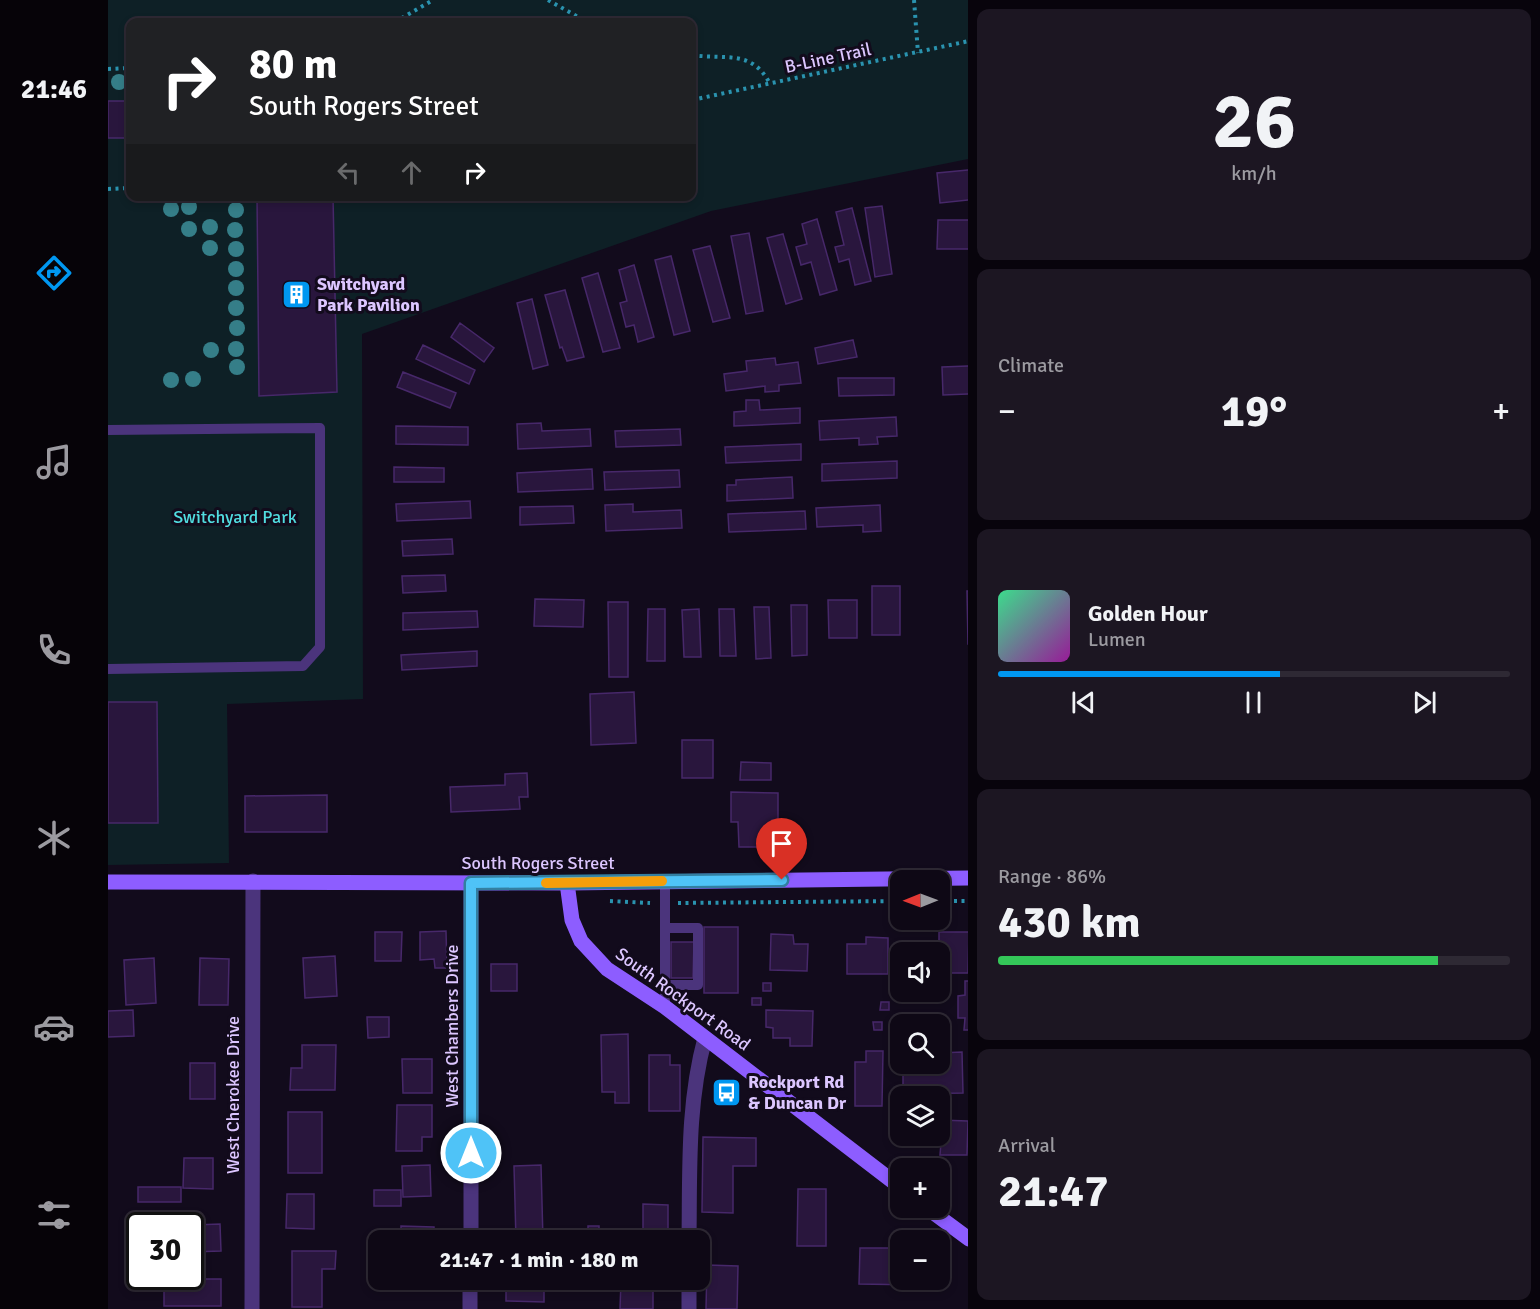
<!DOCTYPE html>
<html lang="en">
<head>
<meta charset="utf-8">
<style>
  :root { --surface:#0e0815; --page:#1c1622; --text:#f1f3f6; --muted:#9b9aa0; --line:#2e2934; --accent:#0097f1 }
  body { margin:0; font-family:Signika,sans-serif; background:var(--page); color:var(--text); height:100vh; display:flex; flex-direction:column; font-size:22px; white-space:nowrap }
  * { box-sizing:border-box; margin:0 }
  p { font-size:20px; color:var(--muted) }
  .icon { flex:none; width:33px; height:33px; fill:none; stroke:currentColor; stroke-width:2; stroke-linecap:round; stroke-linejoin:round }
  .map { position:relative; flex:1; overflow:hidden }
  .side { display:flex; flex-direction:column; gap:9px; padding:9px; background:#08040c; width:572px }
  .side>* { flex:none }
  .top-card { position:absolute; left:18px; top:18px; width:570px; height:183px; border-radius:12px; box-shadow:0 3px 9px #0003,0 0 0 2px var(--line); background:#202124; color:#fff; overflow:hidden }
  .needle { width:39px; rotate:269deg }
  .controls { position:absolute; left:782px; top:870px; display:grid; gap:12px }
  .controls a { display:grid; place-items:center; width:60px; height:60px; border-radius:12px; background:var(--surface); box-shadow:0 3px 9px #0003,0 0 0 2px var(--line); font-size:30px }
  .speed { position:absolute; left:18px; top:1212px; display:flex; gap:12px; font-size:30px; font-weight:700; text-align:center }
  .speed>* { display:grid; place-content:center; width:78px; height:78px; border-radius:50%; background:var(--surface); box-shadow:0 3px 9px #0003,0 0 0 2px var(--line); line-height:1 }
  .speed .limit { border:3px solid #111; border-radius:9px; background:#fff; color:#111 }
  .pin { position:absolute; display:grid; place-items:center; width:51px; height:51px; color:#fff; margin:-62px -26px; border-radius:50% 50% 50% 0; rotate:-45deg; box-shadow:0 0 6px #0007 }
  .pin .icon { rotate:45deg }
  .me { position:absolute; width:66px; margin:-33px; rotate:0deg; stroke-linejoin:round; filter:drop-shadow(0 0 4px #0008) }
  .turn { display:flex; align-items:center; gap:21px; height:126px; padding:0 24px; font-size:27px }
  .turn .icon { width:78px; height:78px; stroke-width:2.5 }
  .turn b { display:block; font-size:42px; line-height:51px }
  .lanes { display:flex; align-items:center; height:57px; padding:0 24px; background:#0003; justify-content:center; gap:30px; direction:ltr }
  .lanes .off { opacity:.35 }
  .big { font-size:45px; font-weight:700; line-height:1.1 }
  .side .card { flex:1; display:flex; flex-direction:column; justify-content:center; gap:9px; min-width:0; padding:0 21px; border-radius:12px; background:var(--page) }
  .side .dial { align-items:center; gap:0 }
  .dial b { font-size:78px; line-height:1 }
  .song { display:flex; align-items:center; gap:18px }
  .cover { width:72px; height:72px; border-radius:9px; background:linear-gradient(135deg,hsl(150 70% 55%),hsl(300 70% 35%)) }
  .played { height:6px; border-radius:3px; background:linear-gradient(90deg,var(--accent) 55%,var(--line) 55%) }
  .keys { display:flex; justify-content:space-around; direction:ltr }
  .heat { display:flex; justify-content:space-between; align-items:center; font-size:33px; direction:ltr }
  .charge { height:9px; border-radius:4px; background:linear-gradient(90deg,#34c759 86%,var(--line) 0) }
  .trip { position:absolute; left:260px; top:1230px; width:342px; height:60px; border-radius:12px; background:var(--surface); box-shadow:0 3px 9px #0003,0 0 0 2px var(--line); font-weight:700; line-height:60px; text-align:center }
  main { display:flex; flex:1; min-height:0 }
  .tabs { display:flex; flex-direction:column; width:108px; justify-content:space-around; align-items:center; background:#060308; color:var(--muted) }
  .tabs .icon { width:42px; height:42px }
  .tabs .on { color:var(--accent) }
  .tabs b { font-size:27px; color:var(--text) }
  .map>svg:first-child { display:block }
  .green { fill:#0e2026; fill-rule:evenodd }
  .building { fill:#29163d; stroke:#47286a; stroke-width:1.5 }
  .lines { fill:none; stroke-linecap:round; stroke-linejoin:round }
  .path { stroke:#2a93af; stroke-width:4; stroke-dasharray:3 4.5; stroke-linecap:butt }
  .lane { stroke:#4b347c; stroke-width:10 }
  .street { stroke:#4b347c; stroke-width:15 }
  .secondary { stroke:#8d5dff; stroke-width:15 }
  .tree { fill:#357e88 }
  .route-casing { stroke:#337fa1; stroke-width:15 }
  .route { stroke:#4fc3f7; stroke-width:10 }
  .slow { stroke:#f59e0b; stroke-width:10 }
  .labels { text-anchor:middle; stroke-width:6; stroke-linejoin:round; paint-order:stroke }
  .street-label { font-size:18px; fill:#dcc6ff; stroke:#120b1c }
  .poi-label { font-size:18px; font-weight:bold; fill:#dcc6ff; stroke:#120b1c; text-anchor:start }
  .park-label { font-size:18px; fill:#51dde0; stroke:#120b1c }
</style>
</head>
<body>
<main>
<nav class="tabs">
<b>21:46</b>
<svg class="icon on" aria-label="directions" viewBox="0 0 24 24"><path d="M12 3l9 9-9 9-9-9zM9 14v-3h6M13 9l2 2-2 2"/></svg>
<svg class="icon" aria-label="music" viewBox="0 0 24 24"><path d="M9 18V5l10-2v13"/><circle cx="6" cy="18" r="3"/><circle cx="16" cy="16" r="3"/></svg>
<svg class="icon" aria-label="phone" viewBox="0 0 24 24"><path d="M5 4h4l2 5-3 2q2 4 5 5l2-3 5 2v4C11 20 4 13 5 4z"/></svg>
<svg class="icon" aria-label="climate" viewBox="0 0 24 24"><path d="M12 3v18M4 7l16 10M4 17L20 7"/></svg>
<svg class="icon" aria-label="car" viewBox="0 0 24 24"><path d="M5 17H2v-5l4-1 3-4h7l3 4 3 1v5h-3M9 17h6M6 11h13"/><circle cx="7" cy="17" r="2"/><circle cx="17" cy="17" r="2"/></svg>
<svg class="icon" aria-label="filters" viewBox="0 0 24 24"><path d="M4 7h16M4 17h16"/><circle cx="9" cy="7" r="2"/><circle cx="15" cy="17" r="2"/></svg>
</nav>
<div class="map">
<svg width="861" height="1309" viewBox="0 0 861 1309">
  <rect width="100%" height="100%" fill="#120b1c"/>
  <path class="green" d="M 0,0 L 860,0 L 860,159 L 603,211 L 254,334 L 255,699 L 119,704 L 121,863 L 0,865 ZM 22,22 L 584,22 L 584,196 L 22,196 Z"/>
  <path class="building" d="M 0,101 L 22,101 L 22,138 L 0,138 Z
    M 861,170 L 861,200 L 832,203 L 829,173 Z
    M 149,196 L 225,196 L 229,392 L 151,396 Z
    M 774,206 L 784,274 L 767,277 L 757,208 Z
    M 744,208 L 763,281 L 747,285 L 741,259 L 731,262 L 727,247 L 736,245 L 728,212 Z
    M 709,219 L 729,290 L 712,295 L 703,262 L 693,265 L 688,247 L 699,244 L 694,224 Z
    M 830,220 L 861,220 L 861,249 L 829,249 Z
    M 641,233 L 655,311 L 638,314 L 623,236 Z
    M 675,234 L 694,299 L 678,304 L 659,238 Z
    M 602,246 L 622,318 L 605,322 L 585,250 Z
    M 563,256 L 582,331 L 566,335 L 547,260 Z
    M 526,265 L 546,337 L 530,342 L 526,325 L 518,327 L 512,303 L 519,301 L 511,270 Z
    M 490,273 L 512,348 L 495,352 L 474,278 Z
    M 457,290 L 476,357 L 459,361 L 454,347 L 452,348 L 437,295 Z
    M 424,299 L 440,365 L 425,369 L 409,303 Z
    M 352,323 L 386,348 L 376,362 L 343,337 Z
    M 745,340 L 749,357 L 710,364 L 707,348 Z
    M 315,345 L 367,370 L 361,384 L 308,359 Z
    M 667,358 L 668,365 L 690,362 L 693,383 L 671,385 L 671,391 L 657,392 L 657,386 L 618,391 L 616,374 L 639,371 L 638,361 Z
    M 861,366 L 861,394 L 835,395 L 834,367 Z
    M 295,372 L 348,393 L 342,408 L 289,387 Z
    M 730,378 L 786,378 L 786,395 L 731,396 Z
    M 638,400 L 651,400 L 652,410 L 692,408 L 692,423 L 626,426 L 626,412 L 638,411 Z
    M 788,417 L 789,436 L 769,437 L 770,444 L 751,445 L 751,438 L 712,440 L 711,421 Z
    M 433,423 L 434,431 L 482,429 L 483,446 L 410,449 L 409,424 Z
    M 288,426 L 360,427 L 360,445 L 288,444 Z
    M 572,429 L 573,445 L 508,447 L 507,431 Z
    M 693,444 L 693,460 L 618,463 L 617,447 Z
    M 789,461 L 789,478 L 714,481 L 714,464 Z
    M 286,467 L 336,468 L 336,482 L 286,482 Z
    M 484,469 L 485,489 L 410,492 L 409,473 Z
    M 571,470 L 572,487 L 497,490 L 496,472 Z
    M 684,477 L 685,498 L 619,501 L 619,485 L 628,485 L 628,480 Z
    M 362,501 L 363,518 L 289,521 L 288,504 Z
    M 525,504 L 525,512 L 573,510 L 574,528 L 498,531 L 497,505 Z
    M 772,505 L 773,531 L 755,532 L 755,525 L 709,527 L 708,508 Z
    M 465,506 L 466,523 L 412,525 L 412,507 Z
    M 697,511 L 698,529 L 621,532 L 620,514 Z
    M 344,539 L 345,554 L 295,556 L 294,541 Z
    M 337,575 L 338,591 L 295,593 L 294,576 Z
    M 764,586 L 792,586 L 792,635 L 764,635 Z
    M 859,591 L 861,591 L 861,644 L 860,644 Z
    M 427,599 L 476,600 L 475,627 L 426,626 Z
    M 720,600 L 749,600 L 749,638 L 721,638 Z
    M 500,602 L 520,602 L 520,677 L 501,677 Z
    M 683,605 L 699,605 L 699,655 L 684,656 Z
    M 646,607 L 661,607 L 663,658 L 648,659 Z
    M 540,609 L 557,609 L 557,661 L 539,661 Z
    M 591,609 L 593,657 L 576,657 L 574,610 Z
    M 611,609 L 626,609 L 628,656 L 612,656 Z
    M 369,611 L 370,627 L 295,630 L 295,613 Z
    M 369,651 L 369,666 L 294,670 L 293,655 Z
    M 526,692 L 528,743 L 483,745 L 482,694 Z
    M 0,702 L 49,702 L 50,823 L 0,823 Z
    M 574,740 L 605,740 L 605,778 L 574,778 Z
    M 633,762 L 663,763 L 663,780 L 632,780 Z
    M 419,773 L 420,797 L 411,797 L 412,809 L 343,812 L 342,787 L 397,785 L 397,774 Z
    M 623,792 L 670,793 L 670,820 L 664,820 L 663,847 L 631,847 L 630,822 L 623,822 Z
    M 219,795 L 219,832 L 137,832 L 137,796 Z
    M 596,927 L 630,927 L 630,993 L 596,993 Z
    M 338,931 L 339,968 L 327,968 L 326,959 L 312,960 L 312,932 Z
    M 267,932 L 294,932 L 293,961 L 267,961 Z
    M 831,932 L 861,932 L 860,973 L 831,973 Z
    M 663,934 L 685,935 L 686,944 L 700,944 L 699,971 L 662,970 Z
    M 758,937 L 780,938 L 780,974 L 739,974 L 739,944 L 758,944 Z
    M 563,942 L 586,942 L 585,978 L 563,978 Z
    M 227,956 L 229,996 L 197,998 L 195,958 Z
    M 46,958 L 48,1003 L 18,1005 L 16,960 Z
    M 92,958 L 121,959 L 120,1005 L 91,1005 Z
    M 383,964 L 409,964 L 409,991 L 383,991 Z
    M 857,981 L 861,981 L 861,1030 L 856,1030 L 857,1018 L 850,1018 L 850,996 L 857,995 Z
    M 655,983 L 663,983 L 663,991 L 655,991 Z
    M 644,998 L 653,998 L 653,1005 L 644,1005 Z
    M 773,1002 L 781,1002 L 781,1010 L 772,1010 Z
    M 25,1010 L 26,1036 L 0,1037 L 0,1011 Z
    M 658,1010 L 705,1011 L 704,1046 L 682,1046 L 682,1038 L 665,1038 L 665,1028 L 658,1027 Z
    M 259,1017 L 281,1017 L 281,1037 L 260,1038 Z
    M 765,1022 L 774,1022 L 774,1030 L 766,1030 Z
    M 520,1034 L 521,1103 L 507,1103 L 507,1092 L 494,1092 L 493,1035 Z
    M 194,1045 L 228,1045 L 227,1090 L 182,1090 L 183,1068 L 194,1068 Z
    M 758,1051 L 775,1051 L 774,1106 L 747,1106 L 747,1062 L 758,1062 Z
    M 854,1052 L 855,1093 L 795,1094 L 795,1064 L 831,1064 L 831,1053 Z
    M 541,1055 L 562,1055 L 562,1065 L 572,1065 L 572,1111 L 541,1111 Z
    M 294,1059 L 324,1059 L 324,1093 L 295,1093 Z
    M 82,1063 L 107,1063 L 107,1099 L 82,1099 Z
    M 289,1105 L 324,1105 L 324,1137 L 314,1137 L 314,1151 L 288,1151 Z
    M 180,1112 L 214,1112 L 214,1173 L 180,1173 Z
    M 831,1120 L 860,1121 L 859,1155 L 832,1155 L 833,1143 L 820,1143 L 821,1136 L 831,1136 Z
    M 595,1137 L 648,1138 L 648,1166 L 625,1166 L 625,1213 L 594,1212 Z
    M 76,1158 L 105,1158 L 105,1189 L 75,1188 Z
    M 322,1165 L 323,1196 L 295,1197 L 294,1166 Z
    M 433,1165 L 435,1240 L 408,1240 L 406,1166 Z
    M 30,1187 L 73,1187 L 73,1202 L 30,1202 Z
    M 690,1189 L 718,1189 L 718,1246 L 689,1246 Z
    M 266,1190 L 293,1190 L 293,1206 L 266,1206 Z
    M 179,1194 L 206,1194 L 206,1229 L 178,1228 Z
    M 535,1204 L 560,1205 L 560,1230 L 535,1229 Z
    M 112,1224 L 113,1251 L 82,1252 L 82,1226 L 58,1226 Z
    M 293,1226 L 326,1227 L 326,1240 L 293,1240 Z
    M 480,1226 L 491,1226 L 491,1240 L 480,1240 Z
    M 752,1248 L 784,1248 L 784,1256 L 792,1256 L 792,1280 L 810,1280 L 810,1285 L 751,1284 Z
    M 184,1251 L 228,1251 L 227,1269 L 214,1269 L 214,1307 L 184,1307 Z
    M 599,1265 L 630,1266 L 629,1309 L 598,1309 Z
    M 56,1279 L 113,1279 L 113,1306 L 56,1306 Z
    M 398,1280 L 436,1280 L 436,1302 L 398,1301 Z
    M 513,1280 L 538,1280 L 538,1284 L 545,1284 L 545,1309 L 512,1309 Z"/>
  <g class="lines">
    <path class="path" d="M 440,0 L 479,22
      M 806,0 L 810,53
      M 287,22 L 325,0
      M 584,55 C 618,60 644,49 662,84
      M 0,69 L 22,68
      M 584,100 L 861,41
      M 0,189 L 22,188
      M 502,901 L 542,903
      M 831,901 L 861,901
      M 570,903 L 792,901"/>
    <path class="lane" d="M 0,430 L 212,428 L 212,647 L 195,666 L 0,669
      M 557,881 L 557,1007
      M 557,928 L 590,928 L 590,985 L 557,985"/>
    <path class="street" d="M 363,883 L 363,1240
      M 581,1240 C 582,1172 579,1104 597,1038
      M 144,1309 L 145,881
      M 362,1309 L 362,1280
      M 581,1309 L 581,1280"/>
    <path class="secondary" d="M 0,882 L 459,883 L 861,878
      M 459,883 L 464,920 L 473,941 L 499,969 L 557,1007 L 792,1187
      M 819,1208 L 861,1239"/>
  </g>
  <g class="tree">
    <circle cx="11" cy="82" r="8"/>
    <circle cx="81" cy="207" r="8"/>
    <circle cx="63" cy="209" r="8"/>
    <circle cx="128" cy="210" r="8"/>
    <circle cx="102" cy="227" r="8"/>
    <circle cx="81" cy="229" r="8"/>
    <circle cx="127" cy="230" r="8"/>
    <circle cx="102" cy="248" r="8"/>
    <circle cx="128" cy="249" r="8"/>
    <circle cx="128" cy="269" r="8"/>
    <circle cx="128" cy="288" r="8"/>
    <circle cx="128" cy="308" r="8"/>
    <circle cx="129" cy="328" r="8"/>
    <circle cx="128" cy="349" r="8"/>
    <circle cx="103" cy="350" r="8"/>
    <circle cx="129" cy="367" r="8"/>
    <circle cx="85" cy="379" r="8"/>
    <circle cx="63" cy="380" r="8"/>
  </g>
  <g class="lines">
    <defs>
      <path id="route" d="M 363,1153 L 363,883 L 674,880"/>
    </defs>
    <use href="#route" class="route-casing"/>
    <use href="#route" class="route"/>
    <path class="slow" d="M 438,883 L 554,881"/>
  </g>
  <defs>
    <symbol id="building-square" viewBox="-11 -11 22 22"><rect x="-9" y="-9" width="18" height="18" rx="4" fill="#0097f1" stroke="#120b1c"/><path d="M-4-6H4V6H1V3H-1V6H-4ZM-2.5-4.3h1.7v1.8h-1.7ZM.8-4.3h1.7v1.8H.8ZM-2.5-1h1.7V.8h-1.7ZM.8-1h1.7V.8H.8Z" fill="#fff"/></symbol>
    <symbol id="bus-square" viewBox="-11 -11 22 22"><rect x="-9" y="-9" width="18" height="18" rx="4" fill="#0097f1" stroke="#120b1c"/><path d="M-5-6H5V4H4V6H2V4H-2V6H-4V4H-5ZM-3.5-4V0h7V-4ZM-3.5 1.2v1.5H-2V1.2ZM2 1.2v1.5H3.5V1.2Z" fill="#fff"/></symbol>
  </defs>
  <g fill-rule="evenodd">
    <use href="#building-square" x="172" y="278" width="33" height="33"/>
    <use href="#bus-square" x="602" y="1076" width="33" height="33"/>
  </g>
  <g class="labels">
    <g class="street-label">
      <text transform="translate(720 58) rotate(-12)" y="6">B-Line Trail</text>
      <text x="430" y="869">South Rogers Street</text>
      <text transform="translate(575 999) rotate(36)" y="6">South Rockport Road</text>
      <text transform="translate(344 1026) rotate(-90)" y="6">West Chambers Drive</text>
      <text transform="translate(125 1095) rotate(-90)" y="6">West Cherokee Drive</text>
    </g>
    <g class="poi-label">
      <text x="209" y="290">Switchyard<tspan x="209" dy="21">Park Pavilion</tspan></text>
      <text x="640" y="1088">Rockport Rd<tspan x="640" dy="21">&amp; Duncan Dr</tspan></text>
    </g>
    <g class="park-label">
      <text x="127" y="523">Switchyard Park</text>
    </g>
  </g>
</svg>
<div class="controls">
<a><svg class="needle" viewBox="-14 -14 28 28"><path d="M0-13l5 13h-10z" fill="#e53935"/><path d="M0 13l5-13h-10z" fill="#9b9aa0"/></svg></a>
<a><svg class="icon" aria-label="sound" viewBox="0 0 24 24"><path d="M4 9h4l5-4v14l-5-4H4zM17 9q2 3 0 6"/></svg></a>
<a><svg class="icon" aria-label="search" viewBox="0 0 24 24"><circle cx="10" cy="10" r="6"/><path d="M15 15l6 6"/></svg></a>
<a><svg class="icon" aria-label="layers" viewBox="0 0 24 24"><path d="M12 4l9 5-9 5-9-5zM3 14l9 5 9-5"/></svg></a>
<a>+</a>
<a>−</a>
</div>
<div class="speed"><div class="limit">30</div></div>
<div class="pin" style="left:674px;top:880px;background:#d93025"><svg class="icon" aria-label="arrive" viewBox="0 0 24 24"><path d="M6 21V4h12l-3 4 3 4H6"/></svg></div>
<svg class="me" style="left:363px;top:1153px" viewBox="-20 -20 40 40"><circle r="17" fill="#4fc3f7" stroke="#fff" stroke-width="3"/><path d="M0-11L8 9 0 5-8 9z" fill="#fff"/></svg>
<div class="trip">21:47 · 1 min · 180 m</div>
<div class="top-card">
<div class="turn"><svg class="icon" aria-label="right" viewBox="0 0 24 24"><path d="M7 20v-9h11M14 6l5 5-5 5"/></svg><div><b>80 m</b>South Rogers Street</div></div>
<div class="lanes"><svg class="icon off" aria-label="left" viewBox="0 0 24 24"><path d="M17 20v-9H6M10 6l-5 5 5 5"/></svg><svg class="icon off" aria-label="ahead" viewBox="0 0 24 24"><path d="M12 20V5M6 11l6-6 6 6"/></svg><svg class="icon" aria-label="right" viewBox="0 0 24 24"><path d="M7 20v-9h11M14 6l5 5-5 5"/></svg></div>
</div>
</div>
<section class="side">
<div class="card dial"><b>26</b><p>km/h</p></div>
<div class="card"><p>Climate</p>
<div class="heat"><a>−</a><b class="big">19°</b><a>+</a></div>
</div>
<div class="card">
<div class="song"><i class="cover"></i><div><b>Golden Hour</b><p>Lumen</p></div></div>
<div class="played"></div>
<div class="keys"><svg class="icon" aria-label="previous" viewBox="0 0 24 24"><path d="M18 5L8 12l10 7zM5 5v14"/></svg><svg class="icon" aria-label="pause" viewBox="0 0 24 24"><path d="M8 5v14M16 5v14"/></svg><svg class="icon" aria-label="next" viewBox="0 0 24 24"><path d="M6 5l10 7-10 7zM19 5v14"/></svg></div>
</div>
<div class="card"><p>Range · 86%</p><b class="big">430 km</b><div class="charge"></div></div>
<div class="card"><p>Arrival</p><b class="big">21:47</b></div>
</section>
</main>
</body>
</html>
